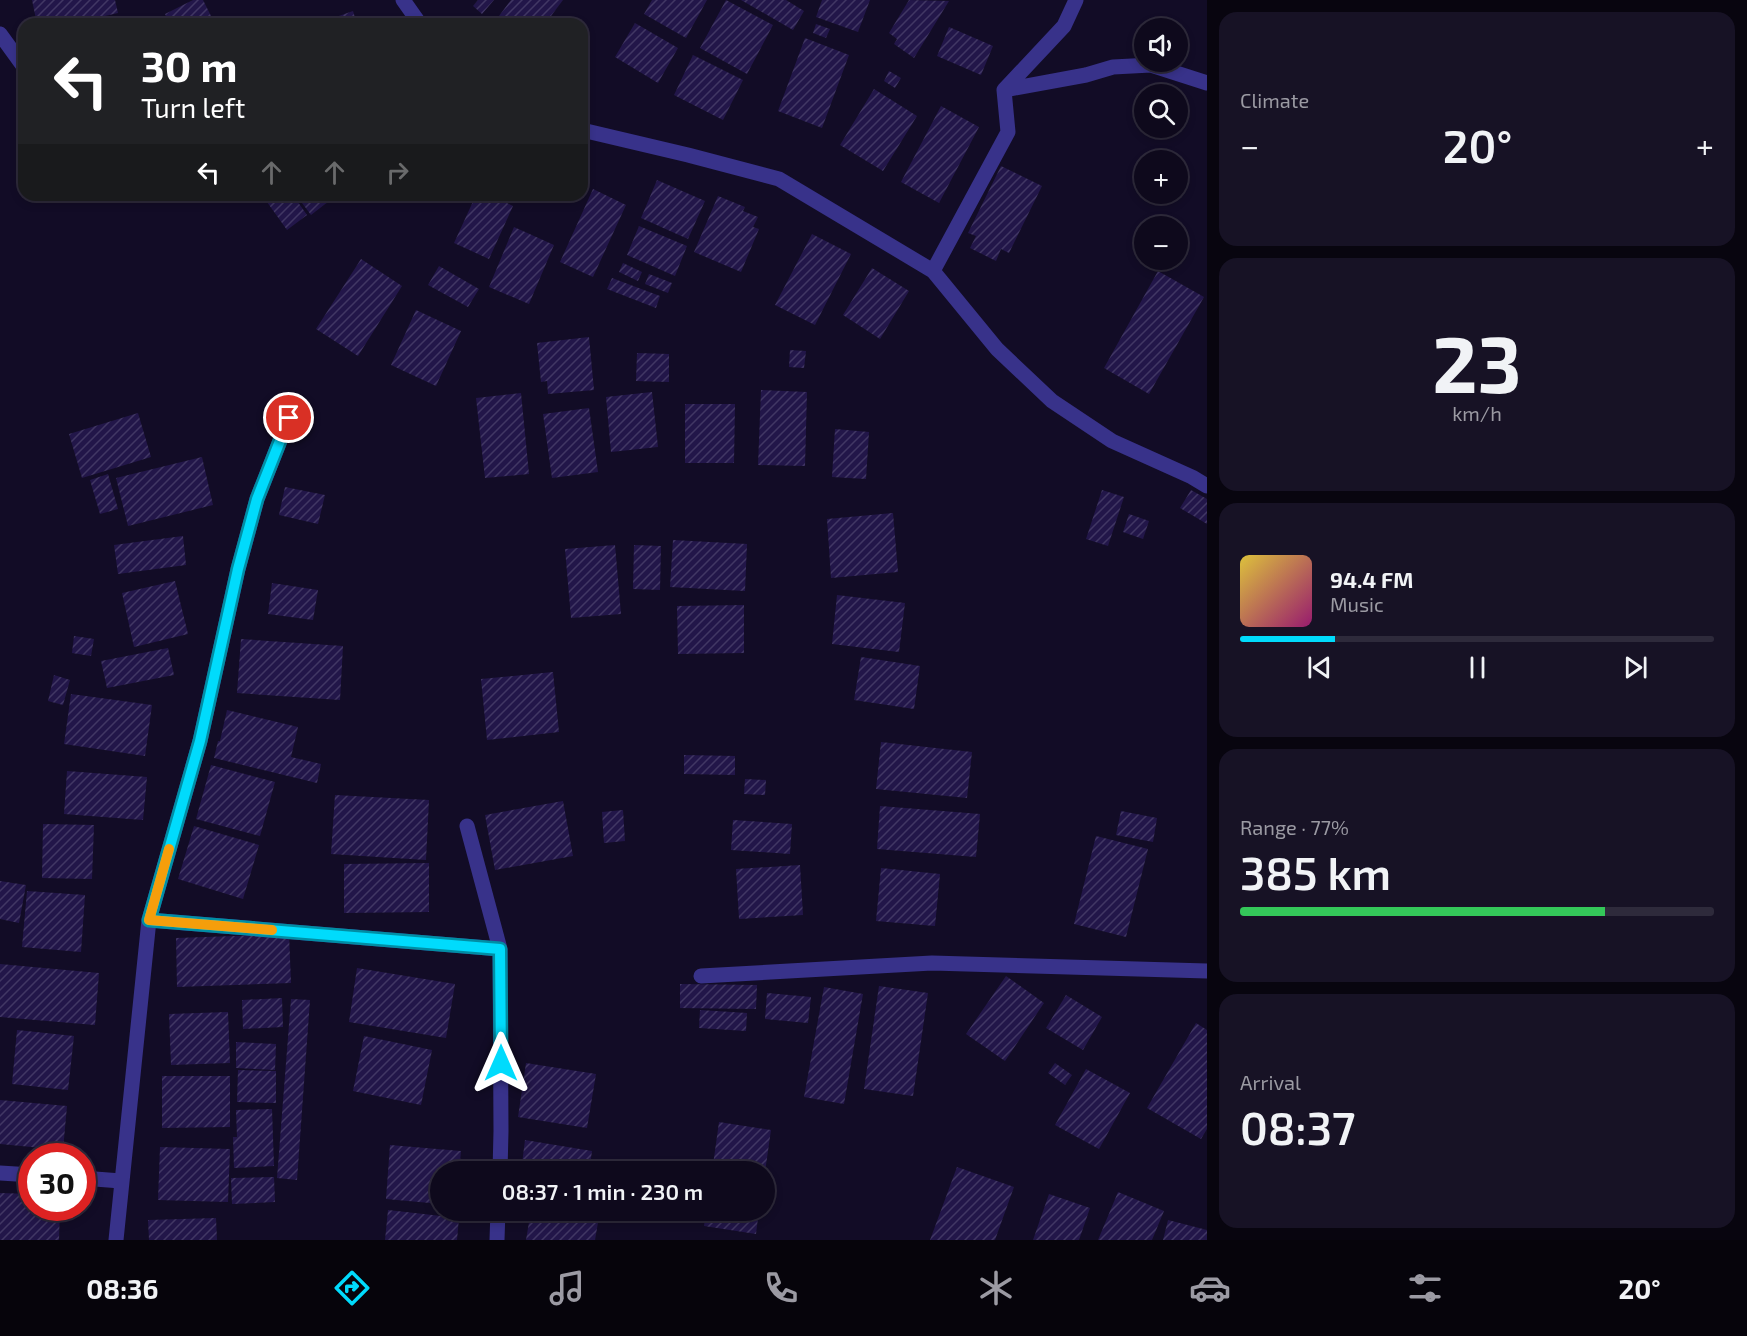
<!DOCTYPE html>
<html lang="en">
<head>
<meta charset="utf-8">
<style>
  :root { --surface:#0e091c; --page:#171225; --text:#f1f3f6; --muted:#9b9aa3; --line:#2e2a3b; --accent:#00dbfc }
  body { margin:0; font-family:"Exo 2",sans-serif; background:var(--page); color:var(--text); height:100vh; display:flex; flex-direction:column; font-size:22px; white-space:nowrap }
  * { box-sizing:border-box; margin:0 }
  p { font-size:20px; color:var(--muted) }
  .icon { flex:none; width:33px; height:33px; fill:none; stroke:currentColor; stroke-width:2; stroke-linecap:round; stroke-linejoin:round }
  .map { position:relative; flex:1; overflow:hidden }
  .drawer { display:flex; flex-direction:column; gap:12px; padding:12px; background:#08050f; width:540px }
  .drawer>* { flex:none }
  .hud { position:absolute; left:18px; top:18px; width:570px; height:183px; border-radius:18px; box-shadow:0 3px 9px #0003,0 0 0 2px var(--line); background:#202124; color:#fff; overflow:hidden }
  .buttons { position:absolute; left:1134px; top:18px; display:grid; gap:12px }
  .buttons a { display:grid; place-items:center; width:54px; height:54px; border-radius:50%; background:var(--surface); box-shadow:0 3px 9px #0003,0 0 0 2px var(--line); font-size:30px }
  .speed { position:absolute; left:18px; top:1143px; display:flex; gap:12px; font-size:30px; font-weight:700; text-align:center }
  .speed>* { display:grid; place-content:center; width:78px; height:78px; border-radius:50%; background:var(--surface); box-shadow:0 3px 9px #0003,0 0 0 2px var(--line); line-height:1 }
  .speed .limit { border:9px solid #d22; background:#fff; color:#111 }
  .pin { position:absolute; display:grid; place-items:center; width:51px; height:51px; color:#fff; margin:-26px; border:3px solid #fff; border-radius:50%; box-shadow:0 2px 6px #0007 }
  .me { position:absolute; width:66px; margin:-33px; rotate:0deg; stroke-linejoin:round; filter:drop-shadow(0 0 4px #0008) }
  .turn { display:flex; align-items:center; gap:21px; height:126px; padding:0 24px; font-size:27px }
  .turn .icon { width:78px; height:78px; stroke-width:2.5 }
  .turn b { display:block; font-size:42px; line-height:51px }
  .lanes { display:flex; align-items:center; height:57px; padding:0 24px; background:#0003; justify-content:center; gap:30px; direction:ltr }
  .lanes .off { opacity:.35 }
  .big { font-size:45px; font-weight:600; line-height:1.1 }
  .drawer .widget { flex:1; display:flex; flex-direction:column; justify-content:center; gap:9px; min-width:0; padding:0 21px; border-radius:18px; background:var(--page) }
  .drawer .dial { align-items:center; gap:0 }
  .dial b { font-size:78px; line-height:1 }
  .song { display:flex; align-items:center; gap:18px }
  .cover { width:72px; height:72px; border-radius:9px; background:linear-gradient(135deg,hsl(50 70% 55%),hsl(320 70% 35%)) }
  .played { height:6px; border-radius:3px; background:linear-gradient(90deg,var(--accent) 20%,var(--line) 20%) }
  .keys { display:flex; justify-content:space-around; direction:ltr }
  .heat { display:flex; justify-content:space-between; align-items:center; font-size:33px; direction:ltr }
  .charge { height:9px; border-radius:4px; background:linear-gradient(90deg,#34c759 77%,var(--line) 0) }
  .trip { position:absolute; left:430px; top:1161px; width:345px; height:60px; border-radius:30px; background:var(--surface); box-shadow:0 3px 9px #0003,0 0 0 2px var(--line); font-weight:600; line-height:60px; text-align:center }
  .tab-bar { display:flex; height:96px; justify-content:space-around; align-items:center; background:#06040b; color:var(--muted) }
  .tab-bar .icon { width:42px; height:42px }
  .tab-bar .on { color:var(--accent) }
  .tab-bar b { font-size:27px; color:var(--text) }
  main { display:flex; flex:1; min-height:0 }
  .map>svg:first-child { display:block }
  .building { fill:url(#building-hatch) }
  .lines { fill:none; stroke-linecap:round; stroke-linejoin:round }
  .street { stroke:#38328a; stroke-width:15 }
  .route-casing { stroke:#008ea4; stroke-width:15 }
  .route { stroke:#00dbfc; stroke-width:10 }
  .slow { stroke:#f59e0b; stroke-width:10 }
</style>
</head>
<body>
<main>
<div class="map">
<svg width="1207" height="1240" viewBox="0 0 1207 1240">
  <defs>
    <pattern id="building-hatch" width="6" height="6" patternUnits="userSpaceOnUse" patternTransform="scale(1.5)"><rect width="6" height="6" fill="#221649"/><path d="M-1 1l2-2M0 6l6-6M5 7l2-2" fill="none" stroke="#413764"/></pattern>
  </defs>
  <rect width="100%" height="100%" fill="#120c26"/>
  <path class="building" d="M 32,0 L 115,0 L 118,13 L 70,24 L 37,24 Z
    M 193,0 L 203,0 L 215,24 L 170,24 L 165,14 Z
    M 478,0 L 494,0 L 482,14 L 473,6 Z
    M 511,0 L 563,0 L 545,24 L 509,24 L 499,16 Z
    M 652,0 L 707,0 L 686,38 L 644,14 Z
    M 726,0 L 773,25 L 747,74 L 700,48 Z
    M 741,0 L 786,0 L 804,11 L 793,30 Z
    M 822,0 L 870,0 L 858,32 L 816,17 Z
    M 909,0 L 949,1 L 914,58 L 894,44 L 897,39 L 889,33 Z
    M 353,11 L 357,24 L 316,24 Z
    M 635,23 L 678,48 L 658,83 L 615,57 Z
    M 816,24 L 830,29 L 826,38 L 813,33 Z
    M 949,27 L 993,46 L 981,75 L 937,56 Z
    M 805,38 L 849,55 L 822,128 L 778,111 Z
    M 693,55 L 743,80 L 723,120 L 674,95 Z
    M 889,71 L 901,78 L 895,88 L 884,81 Z
    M 874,89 L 917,116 L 883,171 L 840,145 Z
    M 941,106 L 979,127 L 939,203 L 901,182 Z
    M 1001,166 L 1042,186 L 1009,253 L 1001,249 L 996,261 L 970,248 L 976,236 L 968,233 Z
    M 657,180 L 705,201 L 688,239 L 641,218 Z
    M 593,189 L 626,205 L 593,277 L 560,262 Z
    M 262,195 L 293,195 L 307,215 L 287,230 Z
    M 296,195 L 331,195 L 333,198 L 311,215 Z
    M 476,195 L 490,195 L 513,206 L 489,259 L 454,243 Z
    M 718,196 L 745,207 L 743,211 L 758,217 L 753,227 L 759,229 L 741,272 L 694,252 Z
    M 639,226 L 687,246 L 675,276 L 627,255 Z
    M 514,227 L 554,245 L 529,304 L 489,287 Z
    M 812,234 L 851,254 L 815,325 L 775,305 Z
    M 361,259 L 402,286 L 358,356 L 316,329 Z
    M 623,263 L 642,272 L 638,281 L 619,272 Z
    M 439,266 L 479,289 L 468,307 L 428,285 Z
    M 872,268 L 909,291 L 880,339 L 843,315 Z
    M 1158,271 L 1204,297 L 1149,394 L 1104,368 Z
    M 649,274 L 672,283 L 668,293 L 645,284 Z
    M 612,278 L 660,296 L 656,308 L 607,289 Z
    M 416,310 L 461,331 L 436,386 L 391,365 Z
    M 589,337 L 594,390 L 548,394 L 547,381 L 541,382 L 537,343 Z
    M 790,350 L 806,351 L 804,368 L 789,367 Z
    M 637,353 L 669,354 L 669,382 L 636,381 Z
    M 761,390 L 807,392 L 805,466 L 758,465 Z
    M 652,392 L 658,447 L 611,452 L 606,397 Z
    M 521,393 L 529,474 L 485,478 L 476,398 Z
    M 685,404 L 735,404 L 734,463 L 685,463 Z
    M 589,408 L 598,472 L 552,478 L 543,414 Z
    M 138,413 L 151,457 L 82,478 L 69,434 Z
    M 835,429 L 869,432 L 866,479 L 832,477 Z
    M 202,457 L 213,505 L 128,526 L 116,478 Z
    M 108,474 L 118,509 L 100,514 L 90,480 Z
    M 285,487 L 325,495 L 318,524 L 279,515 Z
    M 1102,490 L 1124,497 L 1108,546 L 1086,539 Z
    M 1191,490 L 1207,499 L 1207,524 L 1180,508 Z
    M 893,513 L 898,572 L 831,578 L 827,519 Z
    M 1129,514 L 1149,521 L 1143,539 L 1123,532 Z
    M 183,536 L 186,565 L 118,574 L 114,545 Z
    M 673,540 L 747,544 L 745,591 L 670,587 Z
    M 615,545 L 621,614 L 571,618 L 565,549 Z
    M 634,545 L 661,546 L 660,590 L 633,589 Z
    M 175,581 L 188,634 L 134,647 L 122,593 Z
    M 272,583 L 318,590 L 313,620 L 268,614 Z
    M 837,595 L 905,603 L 899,652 L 832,644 Z
    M 744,605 L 744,653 L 678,654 L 677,606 Z
    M 74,636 L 94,639 L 91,656 L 72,653 Z
    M 241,639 L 343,646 L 340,700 L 237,693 Z
    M 168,648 L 174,675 L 107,688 L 101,661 Z
    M 861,657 L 920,666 L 914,709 L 854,700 Z
    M 553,672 L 559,732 L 487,740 L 481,679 Z
    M 54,675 L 70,680 L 63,705 L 48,701 Z
    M 71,694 L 152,705 L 145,756 L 64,744 Z
    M 227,710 L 298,727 L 291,757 L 321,764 L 317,783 L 214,758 L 218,741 L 220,741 Z
    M 881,742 L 972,752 L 967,798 L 876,789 Z
    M 684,755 L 735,756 L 735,775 L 684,774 Z
    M 211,765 L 275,782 L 260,836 L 196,819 Z
    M 67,771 L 147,777 L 143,820 L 64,814 Z
    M 745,779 L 766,780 L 765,795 L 744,794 Z
    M 335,795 L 429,800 L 426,860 L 331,854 Z
    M 563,801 L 573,856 L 495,870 L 485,815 Z
    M 880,806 L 980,814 L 976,857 L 877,849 Z
    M 623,810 L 625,841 L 604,843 L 602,812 Z
    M 1121,811 L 1157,818 L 1153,842 L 1116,835 Z
    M 733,820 L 792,824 L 790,854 L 731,850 Z
    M 43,824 L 94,825 L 92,879 L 42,878 Z
    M 194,826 L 259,845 L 243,899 L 178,879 Z
    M 1096,836 L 1148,849 L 1126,937 L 1074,924 Z
    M 429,863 L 429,912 L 344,913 L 344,864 Z
    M 800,865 L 803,915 L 739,919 L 736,869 Z
    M 881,868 L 940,874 L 935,926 L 876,921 Z
    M 0,881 L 26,885 L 19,923 L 0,919 Z
    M 27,891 L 85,895 L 81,952 L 22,947 Z
    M 289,934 L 291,983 L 177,987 L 176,938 Z
    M 0,964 L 99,973 L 95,1025 L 0,1017 Z
    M 357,968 L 455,984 L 446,1038 L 349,1022 Z
    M 1006,976 L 1044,1003 L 1005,1061 L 966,1034 Z
    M 680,984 L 757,985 L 756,1009 L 680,1008 Z
    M 879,986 L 928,993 L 913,1096 L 864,1089 Z
    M 824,987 L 863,994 L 844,1104 L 804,1097 Z
    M 767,993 L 811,997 L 808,1023 L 765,1019 Z
    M 1066,995 L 1102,1017 L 1083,1050 L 1046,1028 Z
    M 282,998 L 283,1027 L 243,1029 L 242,1000 Z
    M 291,999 L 310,1000 L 297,1180 L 277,1178 Z
    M 700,1010 L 747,1013 L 746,1031 L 699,1028 Z
    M 228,1012 L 230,1063 L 171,1065 L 169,1014 Z
    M 1196,1023 L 1207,1030 L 1207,1129 L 1201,1139 L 1147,1108 Z
    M 17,1030 L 74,1036 L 68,1090 L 12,1084 Z
    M 364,1036 L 432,1050 L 421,1105 L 353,1091 Z
    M 236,1042 L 276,1044 L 275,1070 L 236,1068 Z
    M 526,1063 L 596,1074 L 587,1128 L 518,1117 Z
    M 1055,1063 L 1072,1075 L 1065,1085 L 1048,1073 Z
    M 1086,1069 L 1130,1093 L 1099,1149 L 1055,1125 Z
    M 238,1070 L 276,1071 L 276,1103 L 237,1102 Z
    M 162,1076 L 230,1076 L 230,1127 L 162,1128 Z
    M 0,1100 L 67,1106 L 63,1150 L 0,1144 Z
    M 272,1109 L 274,1166 L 234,1168 L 233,1137 L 237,1137 L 236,1110 Z
    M 719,1122 L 771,1130 L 765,1172 L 712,1172 Z
    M 525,1140 L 592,1151 L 589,1172 L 521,1172 Z
    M 390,1145 L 461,1151 L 459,1172 L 441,1172 L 441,1204 L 386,1199 Z
    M 160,1147 L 230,1149 L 228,1202 L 158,1200 Z
    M 957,1167 L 1014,1187 L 995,1240 L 930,1240 Z
    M 274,1177 L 275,1202 L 232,1204 L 231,1178 Z
    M 1118,1192 L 1164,1211 L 1152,1240 L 1098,1240 Z
    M 0,1193 L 32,1194 L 32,1208 L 60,1208 L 59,1240 L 0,1240 Z
    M 1049,1194 L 1090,1208 L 1079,1240 L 1033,1240 Z
    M 388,1210 L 459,1218 L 457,1240 L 385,1240 Z
    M 531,1210 L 600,1211 L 595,1240 L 526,1240 Z
    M 706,1210 L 759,1210 L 756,1234 L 704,1226 Z
    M 216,1218 L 217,1240 L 149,1240 L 148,1220 Z
    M 1168,1220 L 1207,1230 L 1207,1240 L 1163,1240 Z"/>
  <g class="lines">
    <path class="street" d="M 403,0 L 420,24
      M 0,34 L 24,67
      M 1004,90 L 1086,75 L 1113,67 L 1151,65 L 1207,83
      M 1004,90 L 1064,26 L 1076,0
      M 582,130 L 688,155 L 779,179 L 933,271 L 997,349 L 1052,401 L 1112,441 L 1192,477 L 1207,486
      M 933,271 L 1008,132 L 1004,90
      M 467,826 L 500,949 L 501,1131 L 500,1172
      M 149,920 L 500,949
      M 701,976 L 932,963 L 1207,971
      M 0,1173 L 32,1175
      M 82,1178 L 121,1181
      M 116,1240 L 149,920 L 200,741 L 238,569 L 257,499 L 289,418
      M 497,1240 L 498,1210"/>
  </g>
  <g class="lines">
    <defs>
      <path id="route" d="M 289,418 L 257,499 L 238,569 L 200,741 L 149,920 L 500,949 L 501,1063"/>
    </defs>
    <use href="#route" class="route-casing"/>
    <use href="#route" class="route"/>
    <path class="slow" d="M 169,849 L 149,920 L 272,930"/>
  </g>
</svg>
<div class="buttons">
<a><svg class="icon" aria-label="sound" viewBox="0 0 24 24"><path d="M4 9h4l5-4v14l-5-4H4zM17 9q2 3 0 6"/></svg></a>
<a><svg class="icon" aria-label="search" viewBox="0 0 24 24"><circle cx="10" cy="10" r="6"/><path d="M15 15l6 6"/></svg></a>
<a>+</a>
<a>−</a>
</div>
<div class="speed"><div class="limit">30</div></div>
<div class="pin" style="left:289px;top:418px;background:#d93025"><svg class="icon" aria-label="arrive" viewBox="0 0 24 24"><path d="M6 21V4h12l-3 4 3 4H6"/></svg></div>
<svg class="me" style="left:501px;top:1063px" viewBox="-20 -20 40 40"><path d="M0-17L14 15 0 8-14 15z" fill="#00dbfc" stroke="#fff" stroke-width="4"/></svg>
<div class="trip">08:37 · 1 min · 230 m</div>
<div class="hud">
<div class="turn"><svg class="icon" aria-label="left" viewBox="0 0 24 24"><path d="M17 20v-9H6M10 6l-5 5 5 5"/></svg><div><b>30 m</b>Turn left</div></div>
<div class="lanes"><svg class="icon" aria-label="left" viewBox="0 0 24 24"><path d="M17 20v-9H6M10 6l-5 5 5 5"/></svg><svg class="icon off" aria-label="ahead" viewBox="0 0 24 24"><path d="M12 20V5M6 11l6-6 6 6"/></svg><svg class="icon off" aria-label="ahead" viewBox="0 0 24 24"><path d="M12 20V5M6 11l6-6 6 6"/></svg><svg class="icon off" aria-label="right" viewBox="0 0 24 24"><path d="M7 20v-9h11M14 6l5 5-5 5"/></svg></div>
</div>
</div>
<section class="drawer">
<div class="widget"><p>Climate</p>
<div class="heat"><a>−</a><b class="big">20°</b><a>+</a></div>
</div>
<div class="widget dial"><b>23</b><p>km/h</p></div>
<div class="widget">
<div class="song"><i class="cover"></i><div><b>94.4 FM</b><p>Music</p></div></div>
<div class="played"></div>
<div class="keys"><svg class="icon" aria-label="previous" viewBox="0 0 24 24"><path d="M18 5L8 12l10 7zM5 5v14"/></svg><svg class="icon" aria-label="pause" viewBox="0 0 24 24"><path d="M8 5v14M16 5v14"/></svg><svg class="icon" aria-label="next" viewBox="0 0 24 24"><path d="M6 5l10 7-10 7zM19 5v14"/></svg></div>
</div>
<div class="widget"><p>Range · 77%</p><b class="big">385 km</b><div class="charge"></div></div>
<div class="widget"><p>Arrival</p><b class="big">08:37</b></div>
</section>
</main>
<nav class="tab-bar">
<b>08:36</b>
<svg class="icon on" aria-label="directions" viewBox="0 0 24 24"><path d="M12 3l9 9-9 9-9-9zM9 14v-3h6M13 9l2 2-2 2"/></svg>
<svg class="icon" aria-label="music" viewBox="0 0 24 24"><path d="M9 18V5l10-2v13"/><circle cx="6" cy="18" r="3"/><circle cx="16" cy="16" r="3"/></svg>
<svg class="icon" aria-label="phone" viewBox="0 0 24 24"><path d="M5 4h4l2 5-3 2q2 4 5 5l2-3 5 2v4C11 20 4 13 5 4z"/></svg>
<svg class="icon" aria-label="climate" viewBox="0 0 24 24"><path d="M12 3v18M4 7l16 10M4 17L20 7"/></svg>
<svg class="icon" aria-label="car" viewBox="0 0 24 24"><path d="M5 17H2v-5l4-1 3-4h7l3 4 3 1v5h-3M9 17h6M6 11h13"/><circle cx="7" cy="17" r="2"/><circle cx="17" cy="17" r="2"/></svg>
<svg class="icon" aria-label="filters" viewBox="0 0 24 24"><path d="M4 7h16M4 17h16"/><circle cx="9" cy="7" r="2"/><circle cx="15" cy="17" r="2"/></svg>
<b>20°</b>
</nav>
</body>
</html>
